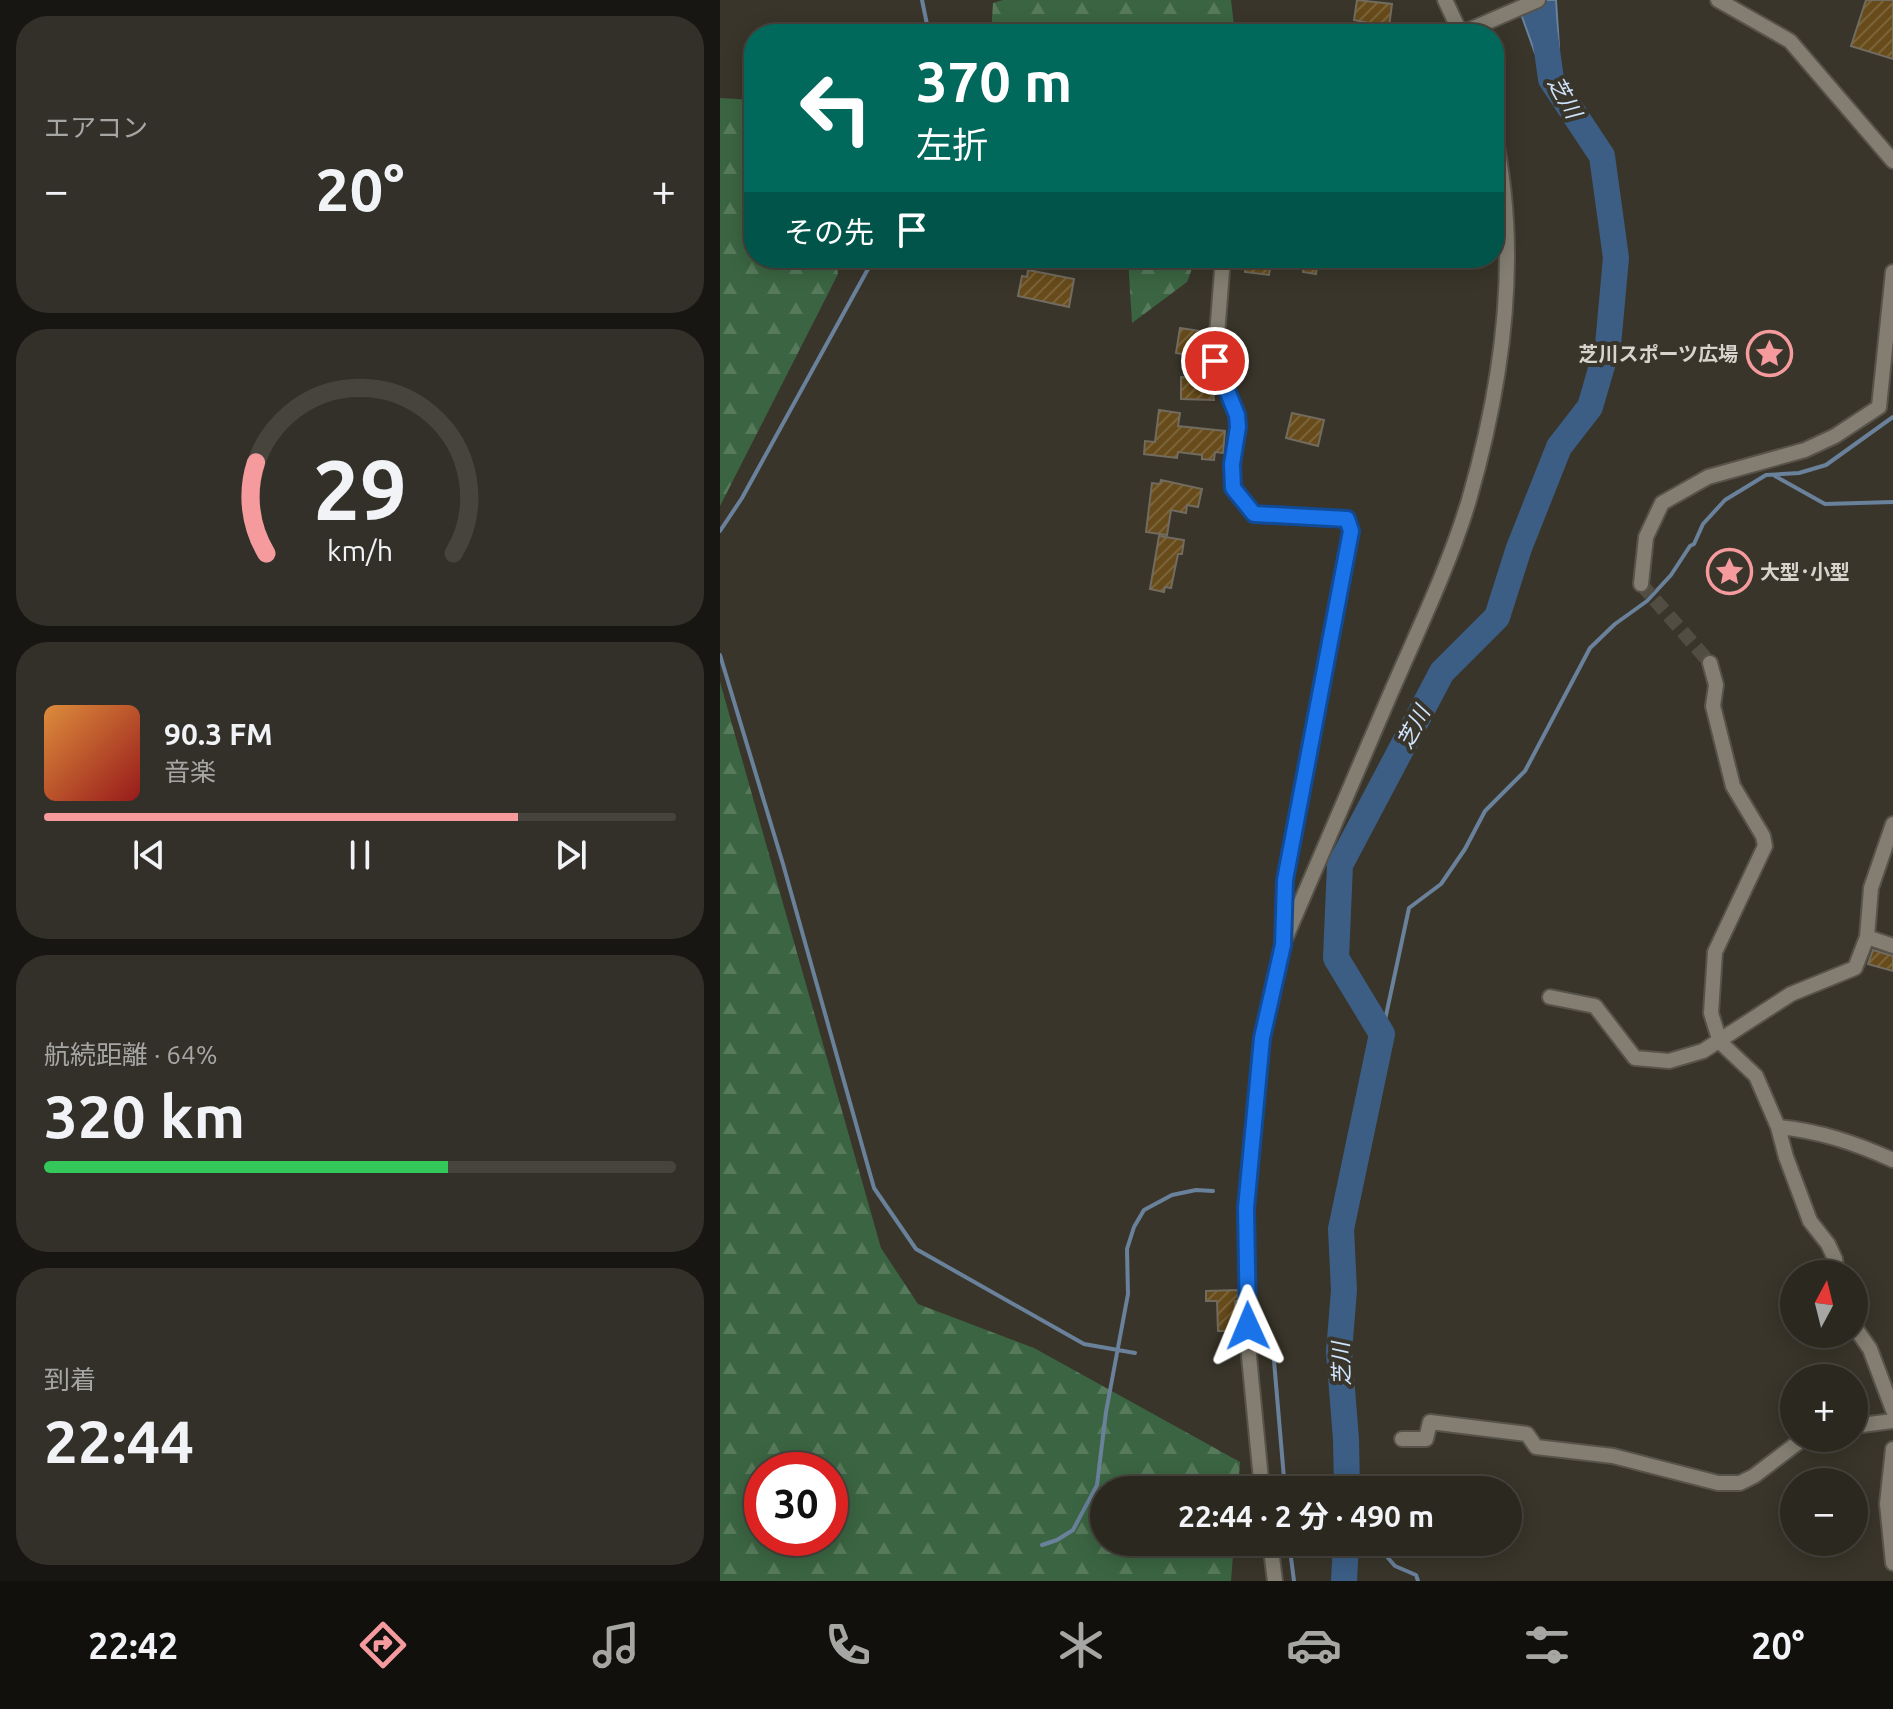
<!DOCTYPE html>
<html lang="ja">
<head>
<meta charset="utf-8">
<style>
  :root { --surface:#2b2820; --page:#333029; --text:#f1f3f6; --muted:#a6a6a5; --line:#47443e; --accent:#f59b9e }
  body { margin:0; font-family:Ubuntu,"Noto Sans JP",sans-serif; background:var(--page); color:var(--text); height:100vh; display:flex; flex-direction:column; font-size:30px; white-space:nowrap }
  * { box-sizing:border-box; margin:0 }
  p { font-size:26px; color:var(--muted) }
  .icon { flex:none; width:44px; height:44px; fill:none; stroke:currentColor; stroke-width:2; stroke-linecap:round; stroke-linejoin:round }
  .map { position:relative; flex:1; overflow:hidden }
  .details { display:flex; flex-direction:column; gap:16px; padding:16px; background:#181612; width:720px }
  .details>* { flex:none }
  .guide { position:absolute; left:24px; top:24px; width:760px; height:244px; border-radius:32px; box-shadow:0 4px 20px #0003,0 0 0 2px var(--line); background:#00695c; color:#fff; overflow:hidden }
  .needle { width:52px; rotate:7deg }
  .tools { position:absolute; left:1060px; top:1260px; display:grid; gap:16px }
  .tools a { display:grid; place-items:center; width:88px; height:88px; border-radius:50%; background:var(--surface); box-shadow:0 4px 20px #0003,0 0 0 2px var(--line); font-size:40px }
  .speed { position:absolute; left:24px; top:1452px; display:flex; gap:16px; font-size:40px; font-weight:700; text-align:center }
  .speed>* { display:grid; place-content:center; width:104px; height:104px; border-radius:50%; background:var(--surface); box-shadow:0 4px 20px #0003,0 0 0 2px var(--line); line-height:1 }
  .speed .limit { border:12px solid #d22; background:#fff; color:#111 }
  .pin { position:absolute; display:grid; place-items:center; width:68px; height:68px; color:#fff; margin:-34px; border:4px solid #fff; border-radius:50%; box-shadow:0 2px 8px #0007 }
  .me { position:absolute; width:88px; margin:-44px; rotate:359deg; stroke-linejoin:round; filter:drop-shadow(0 0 6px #0008) }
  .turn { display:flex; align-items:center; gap:28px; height:168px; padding:0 40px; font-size:36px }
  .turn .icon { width:104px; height:104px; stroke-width:2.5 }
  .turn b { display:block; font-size:56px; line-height:68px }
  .then { display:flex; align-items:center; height:76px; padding:0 40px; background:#0003; gap:16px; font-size:30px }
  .big { font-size:60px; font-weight:700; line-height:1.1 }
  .details .tile { flex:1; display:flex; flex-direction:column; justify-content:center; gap:12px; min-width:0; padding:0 28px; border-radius:32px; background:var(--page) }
  .details .dial { align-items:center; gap:0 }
  .dial svg { height:208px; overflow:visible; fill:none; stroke:var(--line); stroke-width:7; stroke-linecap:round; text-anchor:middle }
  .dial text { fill:var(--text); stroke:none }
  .song { display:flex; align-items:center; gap:24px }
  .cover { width:96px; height:96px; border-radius:12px; background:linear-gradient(135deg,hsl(30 70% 55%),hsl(0 70% 35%)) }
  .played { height:8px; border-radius:4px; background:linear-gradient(90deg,var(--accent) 75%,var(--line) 75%) }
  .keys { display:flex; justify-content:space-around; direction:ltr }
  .heat { display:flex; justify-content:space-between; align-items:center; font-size:44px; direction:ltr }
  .charge { height:12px; border-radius:6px; background:linear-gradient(90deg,#34c759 64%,var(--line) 0) }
  .trip { position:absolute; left:370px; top:1476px; width:432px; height:80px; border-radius:40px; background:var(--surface); box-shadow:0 4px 20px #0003,0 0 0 2px var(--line); font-weight:700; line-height:80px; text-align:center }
  .dock { display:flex; height:128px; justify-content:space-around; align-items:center; background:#11100d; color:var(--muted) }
  .dock .icon { width:56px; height:56px }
  .dock .current { color:var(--accent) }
  .dock b { font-size:36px; color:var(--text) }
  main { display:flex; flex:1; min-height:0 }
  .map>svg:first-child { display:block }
  .forest { fill:url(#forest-firs); fill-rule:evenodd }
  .water { fill:#3c5e85; stroke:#6a819b; stroke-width:2 }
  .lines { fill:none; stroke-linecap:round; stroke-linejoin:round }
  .stream { stroke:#6a819b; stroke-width:4 }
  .river { stroke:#3c5e85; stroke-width:26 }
  .building { fill:url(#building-hatch); stroke:#726b5f; stroke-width:2 }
  .street-tunnel { stroke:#514d42; stroke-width:14; stroke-dasharray:14 7; stroke-linecap:butt }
  .street-casing { stroke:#57534a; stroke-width:18 }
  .street { stroke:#837e71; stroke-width:14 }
  .route-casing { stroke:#114b97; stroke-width:20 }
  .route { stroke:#1a73e8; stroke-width:14 }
  .labels { text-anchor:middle; stroke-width:8; stroke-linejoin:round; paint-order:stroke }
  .poi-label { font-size:20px; font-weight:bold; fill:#d6d4cd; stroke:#39352a; text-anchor:end }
  .water-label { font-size:22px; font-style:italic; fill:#cfe5fe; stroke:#39352a }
</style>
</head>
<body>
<main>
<section class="details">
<div class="tile"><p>エアコン</p>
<div class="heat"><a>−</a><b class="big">20°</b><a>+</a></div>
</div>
<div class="tile dial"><svg viewBox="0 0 100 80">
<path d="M14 69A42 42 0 1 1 86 69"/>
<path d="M14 69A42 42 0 0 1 10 34" stroke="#f59b9e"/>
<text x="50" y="56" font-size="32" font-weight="700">29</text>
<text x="50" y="72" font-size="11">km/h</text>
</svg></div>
<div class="tile">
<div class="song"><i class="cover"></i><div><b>90.3 FM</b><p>音楽</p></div></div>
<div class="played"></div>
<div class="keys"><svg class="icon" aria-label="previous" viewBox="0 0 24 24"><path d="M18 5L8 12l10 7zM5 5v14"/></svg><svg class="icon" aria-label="pause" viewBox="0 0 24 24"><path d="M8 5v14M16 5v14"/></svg><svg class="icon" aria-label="next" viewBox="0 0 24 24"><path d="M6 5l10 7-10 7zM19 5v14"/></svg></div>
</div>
<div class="tile"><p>航続距離 · 64%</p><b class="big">320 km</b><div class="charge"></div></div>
<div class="tile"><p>到着</p><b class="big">22:44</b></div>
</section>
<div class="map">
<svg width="1173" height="1581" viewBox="0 0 1173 1581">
  <defs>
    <pattern id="forest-firs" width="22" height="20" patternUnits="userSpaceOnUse" patternTransform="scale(2)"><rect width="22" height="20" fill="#3b6542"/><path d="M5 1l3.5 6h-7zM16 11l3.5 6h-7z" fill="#577a5c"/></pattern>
    <pattern id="building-hatch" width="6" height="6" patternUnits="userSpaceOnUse" patternTransform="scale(2)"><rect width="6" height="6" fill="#674b1a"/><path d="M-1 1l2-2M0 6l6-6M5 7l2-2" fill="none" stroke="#7c643a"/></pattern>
  </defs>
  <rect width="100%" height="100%" fill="#39352a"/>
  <path class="forest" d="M 283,0 L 511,0 L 515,34 L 271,34 L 273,3 Z
    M 0,98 L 34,100 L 34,258 L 116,258 L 118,274 L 0,506 Z
    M 408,258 L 476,258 L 467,282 L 412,323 Z
    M 0,682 L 161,1248 L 198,1304 L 314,1348 L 520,1462 L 518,1490 L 384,1490 L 384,1542 L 514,1542 L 511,1581 L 0,1581 ZM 42,1470 L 110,1470 L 110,1538 L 42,1538 Z"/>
  <path class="water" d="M 796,0 L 836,0 L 839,47 L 815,53 Z"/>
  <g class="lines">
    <path class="stream" d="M 202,0 L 209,34
      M 1055,476 L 1105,504 L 1173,502
      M 0,531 L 22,498 L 154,258
      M 0,655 L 63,864 L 154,1188 L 196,1249 L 364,1344 L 415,1353
      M 662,1034 L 689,908 L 721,884 L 745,849 L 765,811 L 805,771 L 870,648 L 895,624 L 927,601 L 951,575 L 970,546 L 974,544 L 983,524 L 1005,500 L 1046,475 L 1079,473 L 1106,465 L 1173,417
      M 553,1349 L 565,1490
      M 569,1542 L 574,1581
      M 654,1542 L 675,1566 L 696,1575 L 698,1581
      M 322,1545 L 337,1540 L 353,1530 L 377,1485 L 386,1412 L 408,1294 L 407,1249 L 414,1227 L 424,1210 L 452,1195 L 476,1190 L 493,1191"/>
    <path class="river" d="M 627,1490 L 626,1439 L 619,1352 L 624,1290 L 621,1229 L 662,1034 L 616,958 L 620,865 L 722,672 L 777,617 L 799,548 L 839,447 L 870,407 L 888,345 L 896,258 L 882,156 L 831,79 L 822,15
      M 624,1581 L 626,1542"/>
  </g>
  <path class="building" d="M 637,0 L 672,4 L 669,27 L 634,20 Z
    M 1146,0 L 1173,0 L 1173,59 L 1131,46 Z
    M 585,258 L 598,258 L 596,274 L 583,272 Z
    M 527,259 L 551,262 L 549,275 L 525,272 Z
    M 308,270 L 354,279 L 349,307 L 298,296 L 302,276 L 307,277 Z
    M 460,328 L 487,332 L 486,344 L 470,342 L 468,355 L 456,353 Z
    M 461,377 L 491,378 L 494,400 L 461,399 Z
    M 439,410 L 460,413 L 458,426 L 505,431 L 503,453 L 495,452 L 494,460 L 482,459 L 482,455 L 458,452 L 457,458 L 424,454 L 425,441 L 435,442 Z
    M 572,413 L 604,420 L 598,446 L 566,438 Z
    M 441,480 L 482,489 L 478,507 L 467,505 L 466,513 L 451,510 L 447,535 L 426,532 L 432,483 L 440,484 Z
    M 439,536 L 464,540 L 462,554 L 458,554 L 451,588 L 445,587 L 444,592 L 430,589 Z
    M 1153,950 L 1173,956 L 1173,971 L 1148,964 Z
    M 518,1290 L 518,1301 L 515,1301 L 516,1331 L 498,1331 L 497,1301 L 486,1301 L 486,1291 Z"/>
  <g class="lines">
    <path class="street-tunnel" d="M 921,584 L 990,663"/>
    <defs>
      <path id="street" d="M 725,0 L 741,34
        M 998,0 L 1070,41 L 1173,161
        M 740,34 L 818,0
        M 503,258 L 495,361 L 517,415 L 518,427 L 512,464 L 513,488 L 534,514 L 627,519 L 631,531 L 565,880 L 563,945 L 542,1038 L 526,1208 L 529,1356 L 542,1490
        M 921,584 L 926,537 L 942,503 L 988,477 L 1085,450 L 1115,436 L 1159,407 L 1173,272
        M 990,663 L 996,685 L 993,706 L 1013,786 L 1043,836 L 1045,846 L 995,952 L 991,1013 L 1000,1042 L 1036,1076 L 1058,1127 L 1066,1157 L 1090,1221 L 1108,1244 L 1115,1259 L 1117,1274
        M 566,937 C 600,857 635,777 669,697 C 697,632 729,567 749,500 C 783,382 801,254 774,133
        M 1147,937 L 1173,946
        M 830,997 L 875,1006 L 915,1058 L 949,1061 L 983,1051 L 1071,994 L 1135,968 L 1147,937 L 1151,888 L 1173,824
        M 1058,1127 C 1100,1131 1135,1143 1173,1160
        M 1134,1326 L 1150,1349 L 1173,1410
        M 1134,1426 L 1173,1421
        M 682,1439 L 706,1439 L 710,1422 L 807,1434 L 816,1447 L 893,1456 L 998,1483 L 1020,1483 L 1034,1476 L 1084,1438
        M 1173,1449 L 1167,1504 L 1173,1563
        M 550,1542 L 555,1581"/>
    </defs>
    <use href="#street" class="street-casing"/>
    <use href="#street" class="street"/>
  </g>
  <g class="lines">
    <defs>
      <path id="route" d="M 495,361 L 517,415 L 518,427 L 512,464 L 513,488 L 534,514 L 627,519 L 631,531 L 565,880 L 563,945 L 542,1038 L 526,1208 L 528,1326"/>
    </defs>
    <use href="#route" class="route-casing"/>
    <use href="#route" class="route"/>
  </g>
  <defs>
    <symbol id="sight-ring" viewBox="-11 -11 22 22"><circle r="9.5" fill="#39352a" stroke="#f59b9e" stroke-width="1.5"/><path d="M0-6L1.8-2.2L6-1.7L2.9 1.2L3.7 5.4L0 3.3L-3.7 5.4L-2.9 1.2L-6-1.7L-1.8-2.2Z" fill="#f59b9e"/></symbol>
  </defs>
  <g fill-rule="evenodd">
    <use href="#sight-ring" x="1024" y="328" width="51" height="51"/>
    <use href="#sight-ring" x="984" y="546" width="51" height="51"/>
  </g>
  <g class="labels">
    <g class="poi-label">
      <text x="1018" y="361">芝川スポーツ広場</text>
      <text x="1040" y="579" text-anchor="start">大型･小型</text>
    </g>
    <g class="water-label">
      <text transform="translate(845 97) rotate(61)" y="8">芝川</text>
      <text transform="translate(693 727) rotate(-62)" y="8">芝川</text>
      <text transform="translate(621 1364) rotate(-92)" y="8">芝川</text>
    </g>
  </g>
</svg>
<div class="tools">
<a><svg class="needle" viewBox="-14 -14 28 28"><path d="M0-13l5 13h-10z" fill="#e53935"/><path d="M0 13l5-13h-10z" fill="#a6a6a5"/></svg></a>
<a>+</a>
<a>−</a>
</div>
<div class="speed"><div class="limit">30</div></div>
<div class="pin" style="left:495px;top:361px;background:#d93025"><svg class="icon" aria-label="arrive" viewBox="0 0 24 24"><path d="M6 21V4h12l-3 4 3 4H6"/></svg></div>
<svg class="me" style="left:528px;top:1326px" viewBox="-20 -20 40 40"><path d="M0-17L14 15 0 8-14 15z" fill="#1a73e8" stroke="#fff" stroke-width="4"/></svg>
<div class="trip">22:44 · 2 分 · 490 m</div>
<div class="guide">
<div class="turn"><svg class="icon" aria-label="left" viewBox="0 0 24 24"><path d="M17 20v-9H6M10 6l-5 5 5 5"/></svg><div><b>370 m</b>左折</div></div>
<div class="then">その先<svg class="icon" aria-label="arrive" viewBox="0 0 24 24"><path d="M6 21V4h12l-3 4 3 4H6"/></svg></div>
</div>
</div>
</main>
<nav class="dock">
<b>22:42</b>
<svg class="icon current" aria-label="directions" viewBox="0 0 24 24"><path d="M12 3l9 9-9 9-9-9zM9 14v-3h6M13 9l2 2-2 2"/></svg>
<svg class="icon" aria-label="music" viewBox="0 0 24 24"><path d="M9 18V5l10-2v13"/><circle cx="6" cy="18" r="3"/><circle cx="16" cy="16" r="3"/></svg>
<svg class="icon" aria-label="phone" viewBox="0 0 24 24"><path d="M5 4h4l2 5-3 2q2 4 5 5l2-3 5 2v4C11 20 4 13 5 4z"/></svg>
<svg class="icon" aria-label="climate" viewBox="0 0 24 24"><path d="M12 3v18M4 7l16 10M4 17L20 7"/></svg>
<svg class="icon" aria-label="car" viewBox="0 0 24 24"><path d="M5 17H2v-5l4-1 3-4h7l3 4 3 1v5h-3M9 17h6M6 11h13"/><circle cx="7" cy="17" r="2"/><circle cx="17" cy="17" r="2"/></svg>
<svg class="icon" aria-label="filters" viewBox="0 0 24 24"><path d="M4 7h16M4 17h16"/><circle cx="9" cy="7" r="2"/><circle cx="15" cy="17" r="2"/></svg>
<b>20°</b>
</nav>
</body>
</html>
